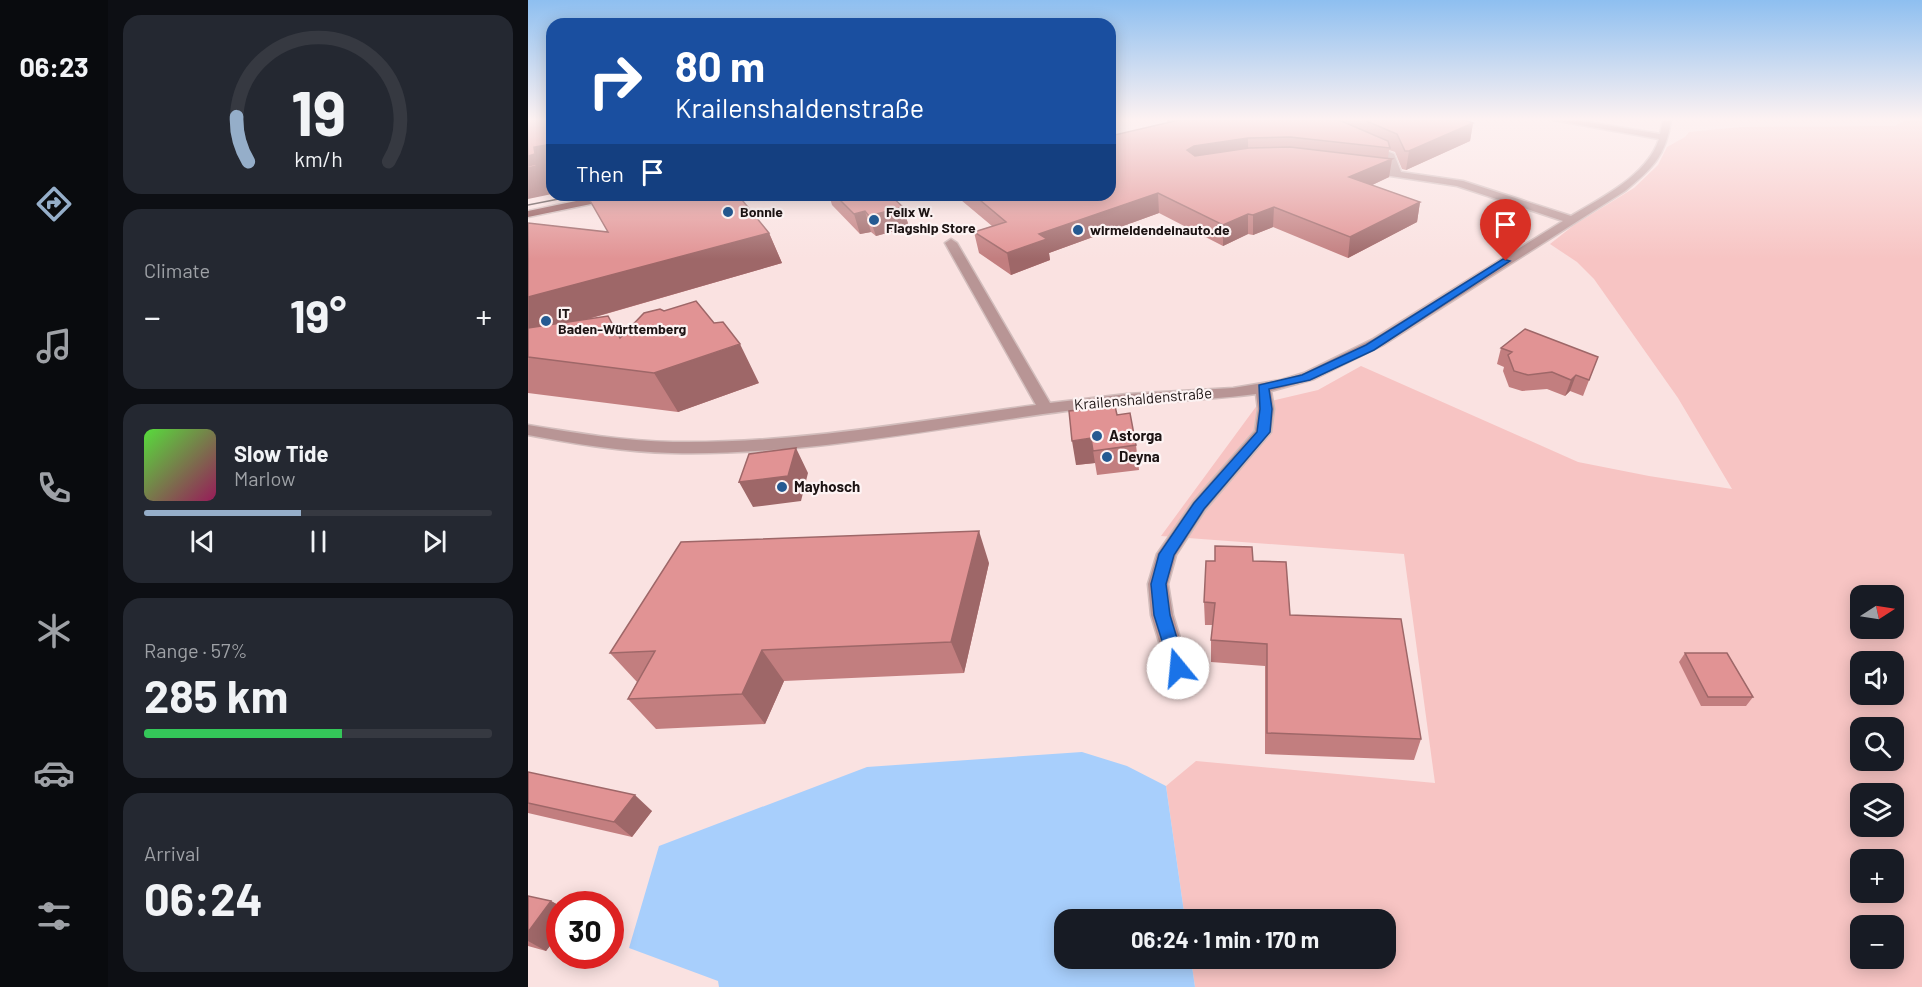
<!DOCTYPE html>
<html lang="en">
<head>
<meta charset="utf-8">
<style>
  :root { --surface:#171b24; --page:#242831; --text:#f1f3f6; --muted:#9ea1a6; --line:#363941; --accent:#95aec9 }
  body { margin:0; font-family:Barlow,sans-serif; background:var(--page); color:var(--text); height:100vh; display:flex; flex-direction:column; font-size:22px; white-space:nowrap }
  * { box-sizing:border-box; margin:0 }
  p { font-size:20px; color:var(--muted) }
  .icon { flex:none; width:33px; height:33px; fill:none; stroke:currentColor; stroke-width:2; stroke-linecap:round; stroke-linejoin:round }
  .map { position:relative; flex:1; overflow:hidden }
  .drawer { display:flex; flex-direction:column; gap:15px; padding:15px; background:#0d0f14; width:420px }
  .drawer>* { flex:none }
  .hud { position:absolute; left:18px; top:18px; width:570px; height:183px; border-radius:18px; box-shadow:0 3px 15px #0003; background:#1a4fa0; color:#fff; overflow:hidden }
  .needle { width:39px; rotate:78deg }
  .fabs { position:absolute; left:1322px; top:585px; display:grid; gap:12px }
  .fabs a { display:grid; place-items:center; width:54px; height:54px; border-radius:12px; background:var(--surface); box-shadow:0 3px 15px #0003; font-size:30px }
  .speed { position:absolute; left:18px; top:891px; display:flex; gap:12px; font-size:30px; font-weight:700; text-align:center }
  .speed>* { display:grid; place-content:center; width:78px; height:78px; border-radius:50%; background:var(--surface); box-shadow:0 3px 15px #0003; line-height:1 }
  .speed .limit { border:9px solid #d22; background:#fff; color:#111 }
  .pin { position:absolute; display:grid; place-items:center; width:51px; height:51px; color:#fff; margin:-62px -26px; border-radius:50% 50% 50% 0; rotate:-45deg; box-shadow:0 0 6px #0007 }
  .pin .icon { rotate:45deg }
  .me { position:absolute; width:66px; margin:-33px; rotate:343deg; stroke-linejoin:round; filter:drop-shadow(0 0 4px #0008) }
  .turn { display:flex; align-items:center; gap:21px; height:126px; padding:0 30px; font-size:27px }
  .turn .icon { width:78px; height:78px; stroke-width:2.5 }
  .turn b { display:block; font-size:42px; line-height:51px }
  .then { display:flex; align-items:center; height:57px; padding:0 30px; background:#0003; gap:12px; font-size:22px }
  .big { font-size:45px; font-weight:700; line-height:1.1 }
  .drawer .tile { flex:1; display:flex; flex-direction:column; justify-content:center; gap:9px; min-width:0; padding:0 21px; border-radius:18px; background:var(--page) }
  .drawer .dial { align-items:center; gap:0 }
  .dial svg { height:156px; overflow:visible; fill:none; stroke:var(--line); stroke-width:7; stroke-linecap:round; text-anchor:middle }
  .dial text { fill:var(--text); stroke:none }
  .song { display:flex; align-items:center; gap:18px }
  .cover { width:72px; height:72px; border-radius:9px; background:linear-gradient(135deg,hsl(110 70% 55%),hsl(330 70% 35%)) }
  .played { height:6px; border-radius:3px; background:linear-gradient(90deg,var(--accent) 45%,var(--line) 45%) }
  .keys { display:flex; justify-content:space-around; direction:ltr }
  .heat { display:flex; justify-content:space-between; align-items:center; font-size:33px; direction:ltr }
  .charge { height:9px; border-radius:4px; background:linear-gradient(90deg,#34c759 57%,var(--line) 0) }
  .trip { position:absolute; left:526px; top:909px; width:342px; height:60px; border-radius:18px; background:var(--surface); box-shadow:0 3px 15px #0003; font-weight:700; line-height:60px; text-align:center }
  main { display:flex; flex:1; min-height:0 }
  .dock { display:flex; flex-direction:column; width:108px; justify-content:space-around; align-items:center; background:#090b0e; color:var(--muted) }
  .dock .icon { width:42px; height:42px }
  .dock .selected { color:var(--accent) }
  .dock b { font-size:27px; color:var(--text) }
  .map>svg:first-child { display:block }
  .green { fill:#f7c4c3; fill-rule:evenodd }
  .water { fill:#a8cffc }
  .lines { fill:none; stroke-linecap:round; stroke-linejoin:round }
  .street-casing { stroke:#d2bdbc; stroke-width:3 }
  .primary-casing { stroke:#d2bdbc; stroke-width:3 }
  .street { fill:#b89595; fill-rule:evenodd }
  .primary { fill:#8b4f50; fill-rule:evenodd }
  .tram { stroke:#4e4141; stroke-width:1.5 }
  .wall { fill:#c27e7f }
  .shaded-wall { fill:#9e6768 }
  .building { fill:#e19394; stroke:#9e6768; stroke-width:1.5 }
  .route { fill:#1a73e8; stroke:#114b97; stroke-width:1.5 }
  .poi-dot { fill:#255a92; stroke:#fdf3f3; stroke-width:2 }
  .labels { text-anchor:middle; stroke-width:4.5; stroke-linejoin:round; paint-order:stroke }
  .far-poi-label { font-size:14px; font-weight:bold; fill:#1d1414; stroke:#fdf3f3; text-anchor:start }
  .street-label { font-size:15px; fill:#1d1414; stroke:#fdf3f3 }
  .poi-label { font-size:15px; font-weight:bold; fill:#1d1414; stroke:#fdf3f3; text-anchor:start }
</style>
</head>
<body>
<main>
<nav class="dock">
<b>06:23</b>
<svg class="icon selected" aria-label="directions" viewBox="0 0 24 24"><path d="M12 3l9 9-9 9-9-9zM9 14v-3h6M13 9l2 2-2 2"/></svg>
<svg class="icon" aria-label="music" viewBox="0 0 24 24"><path d="M9 18V5l10-2v13"/><circle cx="6" cy="18" r="3"/><circle cx="16" cy="16" r="3"/></svg>
<svg class="icon" aria-label="phone" viewBox="0 0 24 24"><path d="M5 4h4l2 5-3 2q2 4 5 5l2-3 5 2v4C11 20 4 13 5 4z"/></svg>
<svg class="icon" aria-label="climate" viewBox="0 0 24 24"><path d="M12 3v18M4 7l16 10M4 17L20 7"/></svg>
<svg class="icon" aria-label="car" viewBox="0 0 24 24"><path d="M5 17H2v-5l4-1 3-4h7l3 4 3 1v5h-3M9 17h6M6 11h13"/><circle cx="7" cy="17" r="2"/><circle cx="17" cy="17" r="2"/></svg>
<svg class="icon" aria-label="filters" viewBox="0 0 24 24"><path d="M4 7h16M4 17h16"/><circle cx="9" cy="7" r="2"/><circle cx="15" cy="17" r="2"/></svg>
</nav>
<section class="drawer">
<div class="tile dial"><svg viewBox="0 0 100 80">
<path d="M14 69A42 42 0 1 1 86 69"/>
<path d="M14 69A42 42 0 0 1 8 46" stroke="#95aec9"/>
<text x="50" y="56" font-size="32" font-weight="700">19</text>
<text x="50" y="72" font-size="11">km/h</text>
</svg></div>
<div class="tile"><p>Climate</p>
<div class="heat"><a>−</a><b class="big">19°</b><a>+</a></div>
</div>
<div class="tile">
<div class="song"><i class="cover"></i><div><b>Slow Tide</b><p>Marlow</p></div></div>
<div class="played"></div>
<div class="keys"><svg class="icon" aria-label="previous" viewBox="0 0 24 24"><path d="M18 5L8 12l10 7zM5 5v14"/></svg><svg class="icon" aria-label="pause" viewBox="0 0 24 24"><path d="M8 5v14M16 5v14"/></svg><svg class="icon" aria-label="next" viewBox="0 0 24 24"><path d="M6 5l10 7-10 7zM19 5v14"/></svg></div>
</div>
<div class="tile"><p>Range · 57%</p><b class="big">285 km</b><div class="charge"></div></div>
<div class="tile"><p>Arrival</p><b class="big">06:24</b></div>
</section>
<div class="map">
<svg width="1394" height="987" viewBox="0 0 1394 987">
  <rect width="100%" height="100%" fill="#fae2e1"/>
  <path class="green" d="M 1377,120 L 1394,120 L 1394,987 L 667,987 L 663,959 L 858,958 L 858,920 L 657,919 L 638,786 L 668,761 L 907,783 L 876,554 L 633,536 L 730,404 L 790,390 L 833,366 L 1050,462 L 1121,476 L 1204,489 L 1150,398 L 1066,279 L 1049,262 L 1022,244 L 1046,225 L 1106,188 L 1130,165 L 1139,147 L 1157,137 L 1161,132 L 1212,127 L 1367,126 ZM 1332,596 L 1365,596 L 1365,628 L 1332,628 ZM 1332,662 L 1365,662 L 1365,694 L 1332,694 ZM 1332,728 L 1365,728 L 1365,760 L 1332,760 ZM 1332,794 L 1365,794 L 1365,826 L 1332,826 ZM 1332,860 L 1365,860 L 1365,892 L 1332,892 ZM 1332,926 L 1365,926 L 1365,958 L 1332,958 Z"/>
  <path class="water" d="M 554,752 L 599,766 L 638,786 L 657,919 L 537,920 L 537,958 L 663,959 L 667,987 L 191,987 L 190,981 L 101,948 L 131,846 L 339,767 Z"/>
  <g class="lines">
    <defs>
      <path id="street" d="M 1025,120 L 1048,120 L 1132,134 L 1135,120 L 1143,120 C 1138,156 1124,169 1097,191 L 855,345 L 786,379 L 743,391 L 746,409 L 743,432 L 677,510 L 648,555 L 640,584 L 645,615 L 661,668 L 658,675 L 650,677 L 642,675 L 639,668 L 623,615 L 620,584 L 629,554 L 665,502 L 727,431 L 730,409 L 728,394 C 665,402 601,402 538,411 C 407,428 277,456 144,453 C 96,452 48,444 0,435 L 0,425 C 48,433 96,441 145,442 C 267,444 387,421 508,405 L 417,243 L 423,239 L 429,243 L 522,403 L 599,394 L 705,388 L 753,380 L 776,373 L 845,339 L 1035,221 L 929,186 L 836,172 L 834,170 L 839,167 L 862,170 L 859,158 L 835,148 L 835,144 L 841,144 L 866,154 L 873,172 L 935,181 L 1043,216 C 1074,197 1119,176 1131,139 Z"/>
      <path id="primary" d="M 77,195 L 97,195 L 92,198 L 0,217 L 0,211 Z"/>
    </defs>
    <use href="#street" class="street-casing"/>
    <use href="#primary" class="primary-casing"/>
    <use href="#street" class="street"/>
    <use href="#primary" class="primary"/>
    <path class="tram" d="M 0,205 L 51,195"/>
  </g>
  <path class="wall" d="M 639,120 L 937,120 L 945,123 L 942,141 L 878,170 L 874,169 L 867,152 L 861,150 L 860,158 L 864,159 L 861,177 L 844,185 L 892,202 L 889,222 L 820,258 L 745,227 L 725,235 L 720,234 L 695,246 L 631,213 L 521,253 L 522,260 L 483,275 L 451,253 L 446,232 L 464,226 L 427,195 L 582,195 L 639,123 Z
    M 301,195 L 362,195 L 375,207 L 381,227 L 348,236 L 343,232 L 332,234 L 304,205 Z
    M 0,223 L 79,232 L 241,233 L 254,263 L 57,320 L 93,337 L 231,383 L 150,412 L 0,393 Z
    M 973,348 L 1070,357 L 1055,396 L 1042,391 L 1037,396 L 1019,389 L 994,391 L 981,387 L 975,371 L 976,367 L 969,364 Z
    M 589,415 L 608,445 L 611,470 L 569,475 L 567,463 L 548,465 Z
    M 725,561 L 762,615 L 893,739 L 886,760 L 737,754 L 737,666 L 683,662 L 683,640 L 685,625 L 677,625 L 676,602 Z
    M 461,563 L 436,673 L 256,681 L 237,724 L 128,729 L 100,699 L 109,682 L 82,653 Z
    M 1157,653 L 1225,697 L 1218,706 L 1173,706 L 1151,662 Z
    M 0,772 L 124,811 L 104,837 L 0,813 Z
    M 0,896 L 23,901 L 32,906 L 32,933 L 18,951 L 0,946 Z"/>
  <path class="shaded-wall" d="M 945,123 L 942,141 L 878,170 L 881,151 Z
    M 720,138 L 720,156 L 667,164 L 659,150 L 666,146 Z
    M 24,144 L 24,174 L 21,174 L 23,182 L 19,183 L 24,191 L 24,194 L 0,199 L 0,156 L 6,147 Z
    M 864,159 L 861,177 L 819,197 L 821,177 Z
    M 630,193 L 631,213 L 521,253 L 522,260 L 483,275 L 479,253 L 511,234 Z
    M 892,202 L 889,222 L 820,258 L 822,237 Z
    M 375,207 L 381,227 L 348,236 L 341,216 Z
    M 746,207 L 745,227 L 725,235 L 725,215 Z
    M 337,211 L 343,232 L 332,234 L 326,214 Z
    M 720,214 L 720,234 L 695,246 L 695,225 Z
    M 241,233 L 254,263 L 0,336 L 0,297 Z
    M 212,344 L 231,383 L 150,412 L 126,373 Z
    M 1048,375 L 1042,391 L 1037,396 L 1043,380 Z
    M 563,438 L 567,463 L 548,465 L 544,441 Z
    M 268,448 L 280,473 L 273,501 L 225,507 L 211,482 Z
    M 451,531 L 461,563 L 436,673 L 423,642 Z
    M 234,650 L 256,681 L 237,724 L 214,694 Z
    M 107,795 L 124,811 L 104,837 L 86,822 Z
    M 23,901 L 32,906 L 32,933 L 18,951 L 0,941 L 0,932 Z"/>
  <path class="building" d="M 0,120 L 24,120 L 24,144 L 6,147 L 7,154 L 0,156 Z
    M 651,120 L 811,120 L 860,141 L 862,148 L 762,137 L 720,138 L 666,146 L 659,150 L 667,156 L 721,148 L 762,147 L 864,159 L 821,177 L 892,202 L 822,237 L 746,207 L 725,215 L 720,214 L 695,225 L 630,193 L 511,234 L 519,239 L 479,253 L 446,232 L 478,222 L 446,195 L 582,195 L 582,136 Z
    M 836,120 L 937,120 L 945,123 L 881,151 L 877,151 L 869,134 Z
    M 8,164 L 8,166 L 0,168 L 0,166 Z
    M 69,195 L 210,195 L 241,233 L 0,297 L 0,223 L 80,232 L 60,197 Z
    M 307,195 L 362,195 L 375,207 L 341,216 L 337,211 L 326,214 Z
    M 168,301 L 186,323 L 195,322 L 212,344 L 126,373 L 0,357 L 0,328 L 80,316 L 92,338 L 116,313 L 132,309 L 136,311 Z
    M 997,329 L 1070,357 L 1061,380 L 1048,375 L 1043,380 L 1024,372 L 1000,375 L 986,371 L 980,355 L 984,352 L 973,348 Z
    M 587,406 L 589,415 L 602,413 L 608,445 L 565,451 L 563,438 L 544,441 L 541,411 Z
    M 268,448 L 260,476 L 211,482 L 221,454 Z
    M 451,531 L 423,642 L 234,650 L 214,694 L 100,699 L 127,651 L 82,653 L 153,542 Z
    M 687,546 L 724,547 L 725,561 L 758,562 L 762,615 L 873,619 L 893,739 L 739,733 L 739,644 L 683,640 L 687,603 L 676,602 L 678,561 L 687,561 Z
    M 1157,653 L 1199,653 L 1225,697 L 1180,697 Z
    M 0,772 L 107,795 L 86,822 L 0,803 Z
    M 0,896 L 23,901 L 0,932 Z"/>
  <linearGradient id="sky" x2="0" y2="1"><stop stop-color="#8ebff0"/><stop offset="0.46" stop-color="#fdf2f2"/><stop offset="1" stop-color="#fdf2f2" stop-opacity="0"/></linearGradient>
  <rect width="1394" height="259" fill="url(#sky)"/>
  <path class="route" d="M 975,259 L 982,261 L 846,350 L 782,380 L 741,389 L 744,409 L 742,432 L 676,509 L 646,555 L 638,584 L 642,615 L 658,668 L 656,673 L 650,675 L 644,673 L 626,615 L 623,584 L 631,554 L 666,503 L 729,432 L 732,409 L 731,385 L 774,375 L 838,345 Z"/>
  <g class="poi-dot">
    <circle cx="200" cy="212" r="6"/>
    <circle cx="346" cy="220" r="6"/>
    <circle cx="550" cy="230" r="6"/>
    <circle cx="18" cy="321" r="6"/>
    <circle cx="569" cy="436" r="6"/>
    <circle cx="579" cy="457" r="6"/>
    <circle cx="254" cy="487" r="6"/>
  </g>
  <g class="labels">
    <g class="far-poi-label">
      <text x="212" y="217">Bonnie</text>
      <text x="358" y="217">Felix W.<tspan x="358" dy="16">Flagship Store</tspan></text>
      <text x="562" y="235">wirmeldendeinauto.de</text>
      <text x="30" y="318">IT<tspan x="30" dy="16">Baden-Württemberg</tspan></text>
    </g>
    <g class="street-label">
      <text transform="translate(615 399) rotate(-5)" y="5">Krailenshaldenstraße</text>
    </g>
    <g class="poi-label">
      <text x="581" y="441">Astorga</text>
      <text x="591" y="462">Deyna</text>
      <text x="266" y="492">Mayhosch</text>
    </g>
  </g>
</svg>
<div class="fabs">
<a><svg class="needle" viewBox="-14 -14 28 28"><path d="M0-13l5 13h-10z" fill="#e53935"/><path d="M0 13l5-13h-10z" fill="#9ea1a6"/></svg></a>
<a><svg class="icon" aria-label="sound" viewBox="0 0 24 24"><path d="M4 9h4l5-4v14l-5-4H4zM17 9q2 3 0 6"/></svg></a>
<a><svg class="icon" aria-label="search" viewBox="0 0 24 24"><circle cx="10" cy="10" r="6"/><path d="M15 15l6 6"/></svg></a>
<a><svg class="icon" aria-label="layers" viewBox="0 0 24 24"><path d="M12 4l9 5-9 5-9-5zM3 14l9 5 9-5"/></svg></a>
<a>+</a>
<a>−</a>
</div>
<div class="speed"><div class="limit">30</div></div>
<div class="pin" style="left:978px;top:261px;background:#d93025"><svg class="icon" aria-label="arrive" viewBox="0 0 24 24"><path d="M6 21V4h12l-3 4 3 4H6"/></svg></div>
<svg class="me" style="left:650px;top:668px" viewBox="-20 -20 40 40"><circle r="19" fill="#fff"/><path d="M0-13L10 11 0 6-10 11z" fill="#1a73e8"/></svg>
<div class="trip">06:24 · 1 min · 170 m</div>
<div class="hud">
<div class="turn"><svg class="icon" aria-label="right" viewBox="0 0 24 24"><path d="M7 20v-9h11M14 6l5 5-5 5"/></svg><div><b>80 m</b>Krailenshaldenstraße</div></div>
<div class="then">Then<svg class="icon" aria-label="arrive" viewBox="0 0 24 24"><path d="M6 21V4h12l-3 4 3 4H6"/></svg></div>
</div>
</div>
</main>
</body>
</html>
